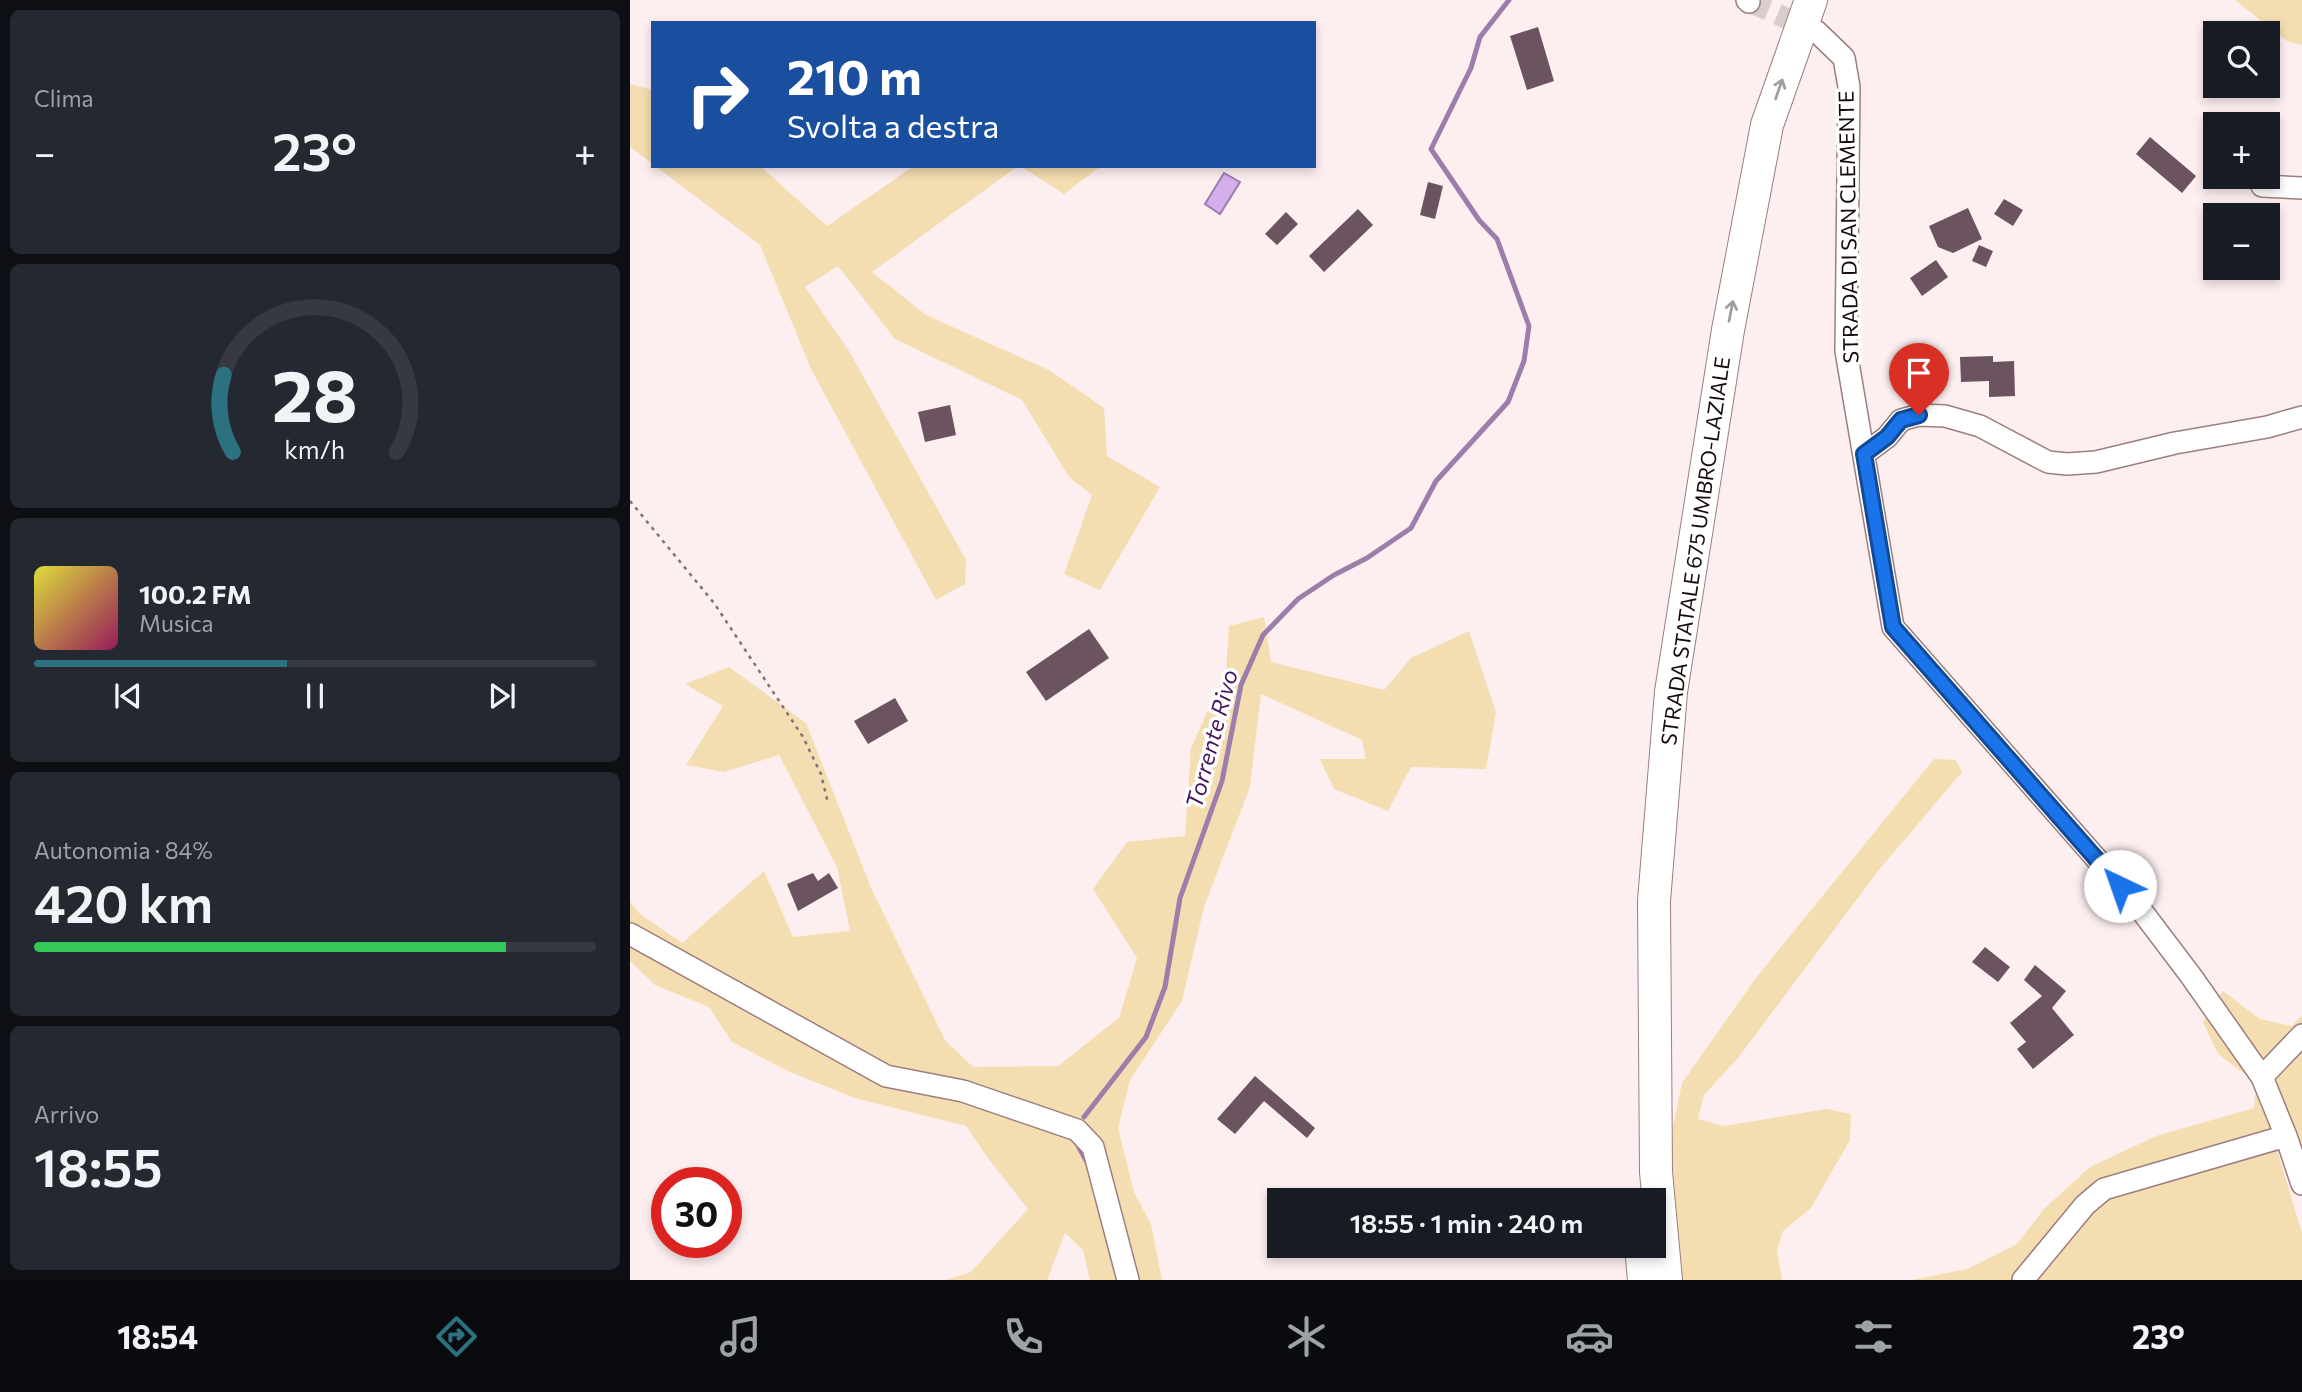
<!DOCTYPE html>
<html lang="it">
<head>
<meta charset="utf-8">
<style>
  :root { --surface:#171b24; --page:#242831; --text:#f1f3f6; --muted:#9ea1a6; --line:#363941; --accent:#2b717f }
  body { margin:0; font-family:Commissioner,sans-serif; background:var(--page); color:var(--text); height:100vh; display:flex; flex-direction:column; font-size:26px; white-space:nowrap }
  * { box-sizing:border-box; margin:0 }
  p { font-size:23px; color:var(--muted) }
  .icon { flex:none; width:38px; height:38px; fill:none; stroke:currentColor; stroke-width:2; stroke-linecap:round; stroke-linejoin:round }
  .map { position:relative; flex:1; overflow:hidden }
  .side { display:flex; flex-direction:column; gap:10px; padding:10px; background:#0d0f14; width:630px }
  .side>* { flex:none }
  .banner { position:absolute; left:21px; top:21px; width:665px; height:147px; border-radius:0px; box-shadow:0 4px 10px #0003; background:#1a4fa0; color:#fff; overflow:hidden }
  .buttons { position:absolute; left:1573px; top:21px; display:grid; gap:14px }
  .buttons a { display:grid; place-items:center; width:77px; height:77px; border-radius:0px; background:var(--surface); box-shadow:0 4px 10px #0003; font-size:35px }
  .speed { position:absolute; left:21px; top:1167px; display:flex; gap:14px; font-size:35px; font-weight:700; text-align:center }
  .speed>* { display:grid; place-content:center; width:91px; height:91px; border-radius:50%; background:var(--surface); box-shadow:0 4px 10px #0003; line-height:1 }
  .speed .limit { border:10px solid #d22; background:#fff; color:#111 }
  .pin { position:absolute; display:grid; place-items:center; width:60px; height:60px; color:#fff; margin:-72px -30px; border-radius:50% 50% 50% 0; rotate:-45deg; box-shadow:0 0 7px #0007 }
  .pin .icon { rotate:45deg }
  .me { position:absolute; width:77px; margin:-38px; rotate:318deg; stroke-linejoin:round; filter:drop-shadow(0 0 5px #0008) }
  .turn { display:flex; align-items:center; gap:24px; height:147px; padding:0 21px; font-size:32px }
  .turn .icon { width:91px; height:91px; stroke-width:2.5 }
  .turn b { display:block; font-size:49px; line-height:60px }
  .big { font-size:52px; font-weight:600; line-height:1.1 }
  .side .card { flex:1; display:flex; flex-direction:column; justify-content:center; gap:10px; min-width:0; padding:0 24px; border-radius:10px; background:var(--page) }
  .side .dial { align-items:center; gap:0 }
  .dial svg { height:182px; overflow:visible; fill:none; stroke:var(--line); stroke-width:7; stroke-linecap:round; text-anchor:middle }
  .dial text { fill:var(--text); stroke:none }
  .song { display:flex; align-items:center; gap:21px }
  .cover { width:84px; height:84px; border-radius:10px; background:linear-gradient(135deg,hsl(60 70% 55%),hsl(330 70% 35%)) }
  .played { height:7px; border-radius:4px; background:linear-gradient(90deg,var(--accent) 45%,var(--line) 45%) }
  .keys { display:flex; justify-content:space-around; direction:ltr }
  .heat { display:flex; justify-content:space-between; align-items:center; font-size:38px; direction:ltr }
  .charge { height:10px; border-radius:5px; background:linear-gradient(90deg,#34c759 84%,var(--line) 0) }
  .trip { position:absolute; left:637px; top:1188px; width:399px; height:70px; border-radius:0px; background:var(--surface); box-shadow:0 4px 10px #0003; font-weight:600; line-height:70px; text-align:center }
  .tabs { display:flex; height:112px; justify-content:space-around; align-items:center; background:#090b0e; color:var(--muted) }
  .tabs .icon { width:49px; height:49px }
  .tabs .on { color:var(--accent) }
  .tabs b { font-size:32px; color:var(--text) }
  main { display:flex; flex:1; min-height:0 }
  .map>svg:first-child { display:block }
  .green { fill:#f4ddb0 }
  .water { fill:#d6aeee; stroke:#9d7daa; stroke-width:2 }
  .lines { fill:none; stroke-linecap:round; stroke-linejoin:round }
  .stream { stroke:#9d7daa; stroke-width:5 }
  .building { fill:#6b5360 }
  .minor-tunnel { stroke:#dacdcd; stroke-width:21; stroke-dasharray:21 10; stroke-linecap:butt }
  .minor-casing { stroke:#9d7e7e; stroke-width:24 }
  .highway-casing { stroke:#9d7e7e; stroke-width:34 }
  .path { stroke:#807374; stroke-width:2.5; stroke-dasharray:3.5 5; stroke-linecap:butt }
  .minor { stroke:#fff; stroke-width:21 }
  .highway { stroke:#fff; stroke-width:32 }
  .oneway { stroke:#a29e9e }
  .route-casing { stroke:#114b97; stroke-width:18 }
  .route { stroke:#1a73e8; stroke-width:12 }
  .labels { text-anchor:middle; stroke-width:7; stroke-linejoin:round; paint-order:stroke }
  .street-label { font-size:21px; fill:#170c0d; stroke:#fff }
  .water-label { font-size:23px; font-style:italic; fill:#45135e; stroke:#fff }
</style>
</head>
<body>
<main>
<section class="side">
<div class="card"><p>Clima</p>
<div class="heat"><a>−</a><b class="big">23°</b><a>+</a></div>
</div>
<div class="card dial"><svg viewBox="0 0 100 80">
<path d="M14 69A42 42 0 1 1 86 69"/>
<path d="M14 69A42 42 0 0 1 10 35" stroke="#2b717f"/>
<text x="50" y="56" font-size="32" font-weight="700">28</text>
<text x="50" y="72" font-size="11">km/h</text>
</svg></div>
<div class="card">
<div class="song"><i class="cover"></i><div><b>100.2 FM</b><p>Musica</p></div></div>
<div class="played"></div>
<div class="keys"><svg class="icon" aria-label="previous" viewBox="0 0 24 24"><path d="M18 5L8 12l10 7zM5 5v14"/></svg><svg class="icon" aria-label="pause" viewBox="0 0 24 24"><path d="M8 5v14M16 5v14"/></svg><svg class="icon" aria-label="next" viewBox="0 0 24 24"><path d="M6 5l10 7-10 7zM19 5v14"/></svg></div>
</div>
<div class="card"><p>Autonomia · 84%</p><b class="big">420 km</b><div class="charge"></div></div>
<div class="card"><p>Arrivo</p><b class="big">18:55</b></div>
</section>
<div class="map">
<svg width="1672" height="1280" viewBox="0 0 1672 1280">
  <rect width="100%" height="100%" fill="#fdefef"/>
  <path class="green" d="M 1605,0 L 1672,0 L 1672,45 L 1657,41 Z
    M 0,84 L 23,90 L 23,164 L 0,147 Z
    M 25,166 L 130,166 L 197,226 L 284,166 L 388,166 L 242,272 L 296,315 L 419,370 L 474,408 L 477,456 L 530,487 L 470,590 L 434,574 L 462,495 L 439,477 L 392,400 L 265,339 L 208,266 L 175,287 L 219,351 L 336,560 L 335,584 L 306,600 L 181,369 L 130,245 Z
    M 390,166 L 471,166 L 434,194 Z
    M 634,617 L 641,662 L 754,690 L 781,658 L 839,631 L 866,712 L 856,769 L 781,767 L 758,811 L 704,789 L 690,759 L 736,759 L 732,740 L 631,694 L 620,787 L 574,907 L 552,1001 L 500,1080 L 488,1128 L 504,1192 L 521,1224 L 532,1280 L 460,1280 L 453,1250 L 435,1233 L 417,1280 L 316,1280 L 341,1272 L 398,1209 L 357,1157 L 336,1126 L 225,1098 L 160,1072 L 102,1042 L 79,1007 L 25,985 L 0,961 L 0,902 L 10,914 L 52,943 L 134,871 L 163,937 L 220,931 L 207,867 L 149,755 L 94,772 L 56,765 L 93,706 L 55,684 L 99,667 L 176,723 L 242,890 L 315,1040 L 343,1067 L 428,1066 L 489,1018 L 507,958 L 463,889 L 497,842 L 555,836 L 561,748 L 596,671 L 599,626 Z
    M 1304,759 L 1326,760 L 1332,772 L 1248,871 L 1108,1058 L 1074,1095 L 1068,1119 L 1094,1126 L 1196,1109 L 1221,1114 L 1220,1140 L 1181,1208 L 1153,1231 L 1147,1250 L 1152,1280 L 1047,1280 L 1040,1141 L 1052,1083 L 1125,979 Z
    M 1593,991 L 1630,1019 L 1662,1026 L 1672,1015 L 1672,1152 L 1665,1133 L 1627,1131 L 1647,1150 L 1672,1233 L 1672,1280 L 1282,1280 L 1337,1269 L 1387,1244 L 1414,1209 L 1460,1167 L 1526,1136 L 1624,1108 L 1626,1082 L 1588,1054 L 1573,1022 Z"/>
  <path class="water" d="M 594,173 L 610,182 L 590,214 L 575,204 Z"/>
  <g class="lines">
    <path class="stream" d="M 454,1117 L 516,1037 L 535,987 L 550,898 L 592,781 L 611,685 L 633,635 L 668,599 L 704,575 L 737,558 L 781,528 L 806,481 L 878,402 L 894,361 L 899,326 L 867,239 L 849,220 L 801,149 L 841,68 L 850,37 L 879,0
      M 446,1142 L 458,1164"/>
  </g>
  <path class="building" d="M 908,27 L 924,81 L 897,90 L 880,36 Z
    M 1520,137 L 1566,176 L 1552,193 L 1506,154 Z
    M 798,182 L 813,186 L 805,219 L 790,215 Z
    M 1374,199 L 1393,210 L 1383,226 L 1364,214 Z
    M 1338,208 L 1352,239 L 1323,253 L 1308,247 L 1299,226 Z
    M 728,209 L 743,225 L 694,272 L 679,256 Z
    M 656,212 L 668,224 L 647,245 L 635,234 Z
    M 1349,245 L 1363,251 L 1356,267 L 1342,261 Z
    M 1306,260 L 1318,277 L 1292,296 L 1280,278 Z
    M 1363,356 L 1363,362 L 1384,361 L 1385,396 L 1359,397 L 1359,381 L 1331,382 L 1330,357 Z
    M 320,405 L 326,435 L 295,442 L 288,412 Z
    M 459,629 L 479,658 L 416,701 L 396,672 Z
    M 265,698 L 278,721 L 238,744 L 224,721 Z
    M 183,873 L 188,881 L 199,873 L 208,888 L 168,911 L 157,884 Z
    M 1355,947 L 1380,967 L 1368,982 L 1342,962 Z
    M 1405,965 L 1436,991 L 1422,1008 L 1444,1035 L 1403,1069 L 1387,1049 L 1396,1042 L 1380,1023 L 1412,996 L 1394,980 Z
    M 625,1076 L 685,1128 L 677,1138 L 634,1101 L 605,1134 L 587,1119 Z"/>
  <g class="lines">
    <path class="minor-tunnel" d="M 1119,2 L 1184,30"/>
    <defs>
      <path id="minor" d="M 1117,0 L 1119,2
        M 1186,31 L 1214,58 L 1219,87 L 1216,351 L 1263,627 L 1508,906 L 1561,976 L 1632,1077 L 1656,1136 L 1672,1184
        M 1632,186 L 1672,188
        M 1234,454 L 1257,437 L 1271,420 L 1289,415 L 1315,416 L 1350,426 L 1418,462 L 1437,464 L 1466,462 L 1545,443 L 1637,427 L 1672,417
        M 0,934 L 256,1076 L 333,1091 L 447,1130 L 463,1147 L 498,1280
        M 1632,1077 L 1672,1035
        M 1393,1280 L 1455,1205 L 1474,1189 L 1656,1136"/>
      <path id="highway" d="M 1011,1246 L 1014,1280
        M 1036,1280 L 1026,1172 L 1024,901 L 1041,692 L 1098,330 L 1137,125 L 1181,0"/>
    </defs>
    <use href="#minor" class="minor-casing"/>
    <use href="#highway" class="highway-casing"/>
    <path class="path" d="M 0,501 L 84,603 L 173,737 L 191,774 L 198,803"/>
    <use href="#minor" class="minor"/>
    <use href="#highway" class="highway"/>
  </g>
  <defs><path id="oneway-shaft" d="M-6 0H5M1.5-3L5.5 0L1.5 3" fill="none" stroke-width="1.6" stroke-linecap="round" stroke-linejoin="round" transform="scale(1.75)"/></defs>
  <g class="oneway">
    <use href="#oneway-shaft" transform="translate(1149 89) rotate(-71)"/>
    <use href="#oneway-shaft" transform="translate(1101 311) rotate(-79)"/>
  </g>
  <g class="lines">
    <defs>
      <path id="route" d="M 1289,415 L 1271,420 L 1257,437 L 1234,454 L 1263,627 L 1490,886"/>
    </defs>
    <use href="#route" class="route-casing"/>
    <use href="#route" class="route"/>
  </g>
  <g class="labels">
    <g class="street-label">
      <text transform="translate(1219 227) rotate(-91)" y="7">STRADA DI SAN CLEMENTE</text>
      <text transform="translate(1066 551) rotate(-82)" y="7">STRADA STATALE 675 UMBRO-LAZIALE</text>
    </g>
    <g class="water-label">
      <text transform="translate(582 739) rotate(-75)" y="8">Torrente Rivo</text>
    </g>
  </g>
</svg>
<div class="buttons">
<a><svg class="icon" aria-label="search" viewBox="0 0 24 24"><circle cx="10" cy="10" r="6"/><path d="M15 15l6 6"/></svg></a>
<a>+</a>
<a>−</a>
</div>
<div class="speed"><div class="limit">30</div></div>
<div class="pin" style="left:1289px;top:415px;background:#d93025"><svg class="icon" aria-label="arrive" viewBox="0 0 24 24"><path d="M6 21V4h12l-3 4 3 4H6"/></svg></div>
<svg class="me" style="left:1490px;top:886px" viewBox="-20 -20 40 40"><circle r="19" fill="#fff"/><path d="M0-13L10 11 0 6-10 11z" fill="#1a73e8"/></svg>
<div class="trip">18:55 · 1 min · 240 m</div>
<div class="banner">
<div class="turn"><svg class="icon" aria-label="right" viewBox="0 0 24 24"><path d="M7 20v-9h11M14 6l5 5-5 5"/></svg><div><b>210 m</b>Svolta a destra</div></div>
</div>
</div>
</main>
<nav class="tabs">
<b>18:54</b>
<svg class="icon on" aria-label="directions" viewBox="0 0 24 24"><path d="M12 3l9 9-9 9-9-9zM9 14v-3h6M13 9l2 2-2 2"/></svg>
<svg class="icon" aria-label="music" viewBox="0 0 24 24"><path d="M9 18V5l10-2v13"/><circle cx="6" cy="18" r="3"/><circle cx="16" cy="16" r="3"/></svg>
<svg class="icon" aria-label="phone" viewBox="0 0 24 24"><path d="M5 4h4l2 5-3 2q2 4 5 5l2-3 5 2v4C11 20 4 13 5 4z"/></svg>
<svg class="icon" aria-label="climate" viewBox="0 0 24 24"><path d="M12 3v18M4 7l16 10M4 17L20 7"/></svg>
<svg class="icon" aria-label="car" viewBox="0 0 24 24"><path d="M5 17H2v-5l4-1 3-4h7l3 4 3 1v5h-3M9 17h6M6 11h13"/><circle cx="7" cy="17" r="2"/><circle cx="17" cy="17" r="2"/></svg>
<svg class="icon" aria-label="filters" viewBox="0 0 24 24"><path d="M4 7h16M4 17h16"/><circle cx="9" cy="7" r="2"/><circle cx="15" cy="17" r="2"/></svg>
<b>23°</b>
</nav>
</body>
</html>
